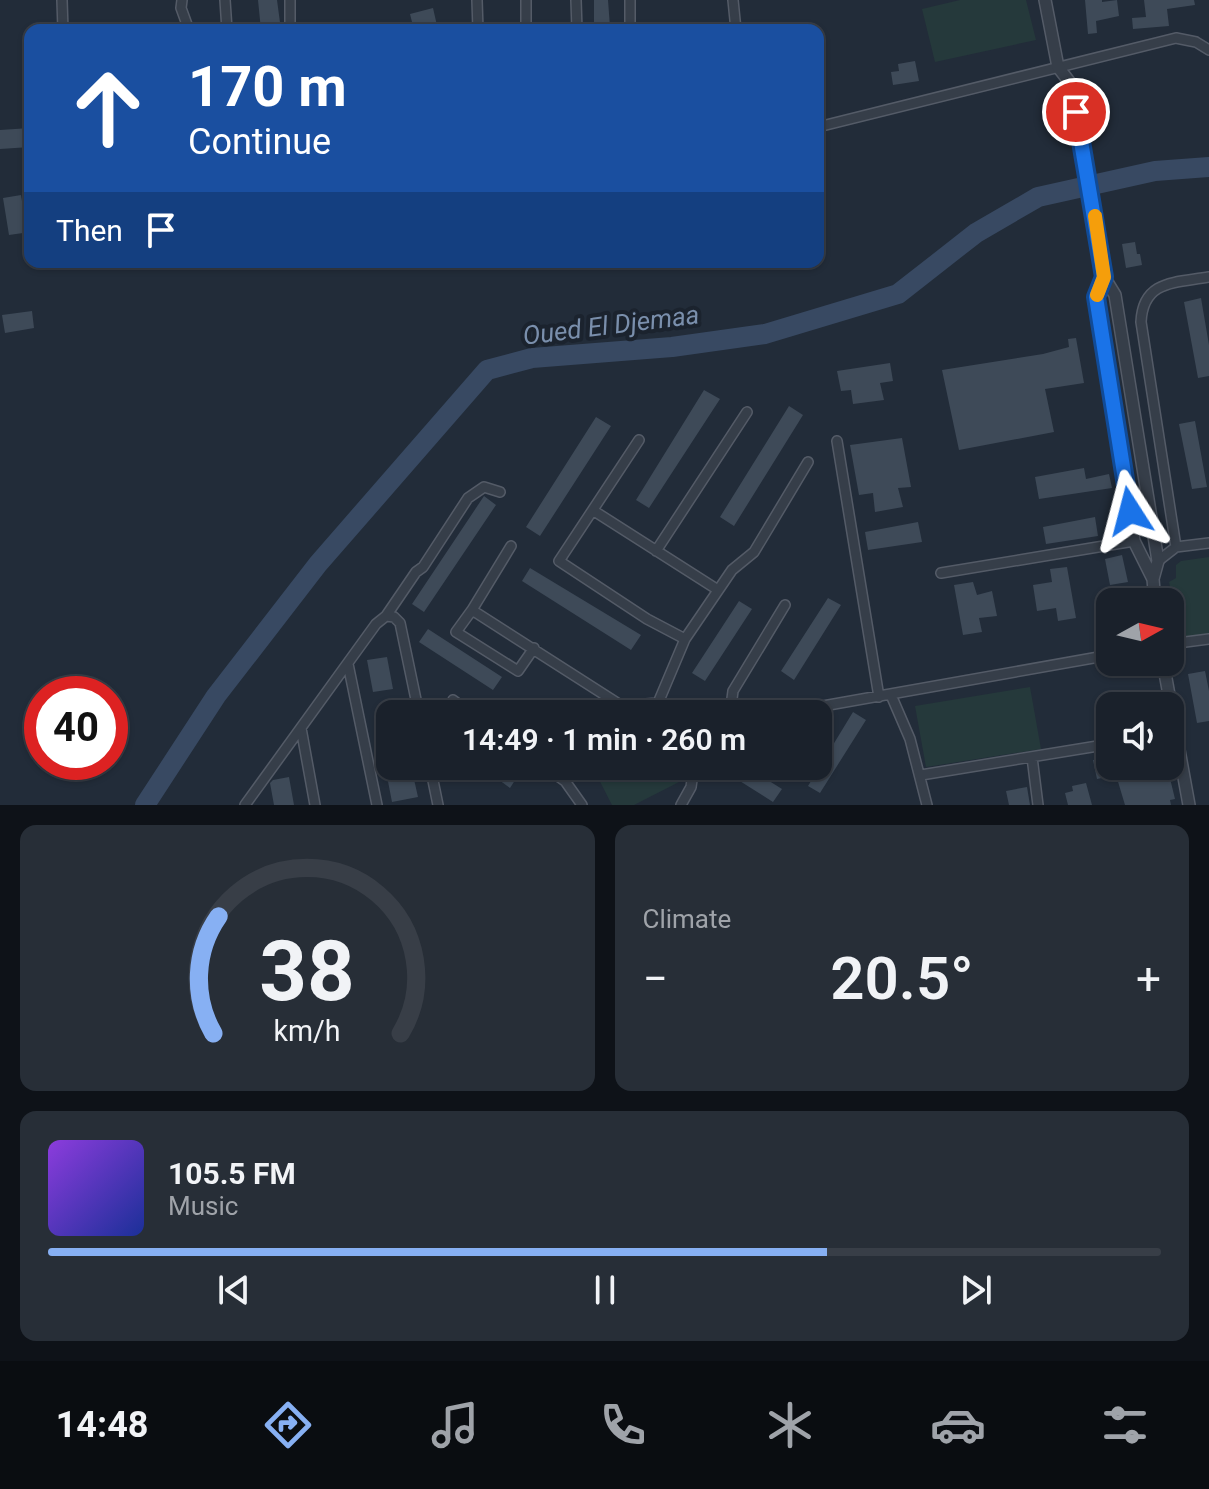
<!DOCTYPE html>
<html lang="en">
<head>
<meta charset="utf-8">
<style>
  :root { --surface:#1a212b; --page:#272e37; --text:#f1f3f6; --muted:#9fa3a9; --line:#383e47; --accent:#87b0f3 }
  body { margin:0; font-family:Roboto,sans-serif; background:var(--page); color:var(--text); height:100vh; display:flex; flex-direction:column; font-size:30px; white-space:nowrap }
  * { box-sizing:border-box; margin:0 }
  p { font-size:26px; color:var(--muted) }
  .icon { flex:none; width:44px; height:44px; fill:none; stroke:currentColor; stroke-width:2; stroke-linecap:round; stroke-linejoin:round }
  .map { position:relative; height:805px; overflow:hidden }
  .panel { display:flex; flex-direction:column; gap:20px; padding:20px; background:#0e1218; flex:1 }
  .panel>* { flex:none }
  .banner { position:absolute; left:24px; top:24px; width:800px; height:244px; border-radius:16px; box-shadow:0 2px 6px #0004,0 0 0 2px var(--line); background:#1a4fa0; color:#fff; overflow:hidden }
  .needle { width:52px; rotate:82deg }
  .buttons { position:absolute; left:1096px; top:588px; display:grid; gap:16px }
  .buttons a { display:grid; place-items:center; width:88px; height:88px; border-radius:16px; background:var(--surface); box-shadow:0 2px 6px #0004,0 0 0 2px var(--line); font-size:40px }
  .speed { position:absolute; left:24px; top:676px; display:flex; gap:16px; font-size:40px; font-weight:700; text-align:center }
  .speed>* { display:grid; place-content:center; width:104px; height:104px; border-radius:50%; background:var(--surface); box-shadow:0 2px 6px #0004,0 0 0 2px var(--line); line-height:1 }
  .speed .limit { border:12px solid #d22; background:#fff; color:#111 }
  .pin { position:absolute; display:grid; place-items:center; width:68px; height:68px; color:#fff; margin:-34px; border:4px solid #fff; border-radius:50%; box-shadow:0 2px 8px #0007 }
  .me { position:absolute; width:88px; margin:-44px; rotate:351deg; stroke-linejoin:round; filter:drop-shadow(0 0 6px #0008) }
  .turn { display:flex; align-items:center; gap:28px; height:168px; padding:0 32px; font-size:36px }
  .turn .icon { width:104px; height:104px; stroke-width:2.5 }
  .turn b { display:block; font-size:56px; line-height:68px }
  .then { display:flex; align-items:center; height:76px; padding:0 32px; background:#0003; gap:16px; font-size:30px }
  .big { font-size:60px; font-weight:600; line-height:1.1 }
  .panel .widget { flex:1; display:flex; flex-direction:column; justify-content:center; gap:12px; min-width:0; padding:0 28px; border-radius:16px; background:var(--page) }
  .panel .dial { align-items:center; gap:0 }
  .dial svg { height:208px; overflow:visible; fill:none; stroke:var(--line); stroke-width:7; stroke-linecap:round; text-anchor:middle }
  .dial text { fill:var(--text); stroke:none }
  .song { display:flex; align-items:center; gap:24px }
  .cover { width:96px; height:96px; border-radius:12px; background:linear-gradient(135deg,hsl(270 70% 55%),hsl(230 70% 35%)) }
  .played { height:8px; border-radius:4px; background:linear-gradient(90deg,var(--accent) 70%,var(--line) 70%) }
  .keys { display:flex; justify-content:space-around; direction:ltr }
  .heat { display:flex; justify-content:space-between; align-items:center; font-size:44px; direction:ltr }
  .panel .tiles { flex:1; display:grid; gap:20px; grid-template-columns:1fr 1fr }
  .widget:last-child { grid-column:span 2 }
  .trip { position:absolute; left:376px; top:700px; width:456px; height:80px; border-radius:16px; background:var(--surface); box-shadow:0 2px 6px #0004,0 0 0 2px var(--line); font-weight:600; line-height:80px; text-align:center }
  .dock { display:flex; height:128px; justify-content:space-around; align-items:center; background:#0a0d11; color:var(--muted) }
  .dock .icon { width:56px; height:56px }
  .dock .selected { color:var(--accent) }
  .dock b { font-size:36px; color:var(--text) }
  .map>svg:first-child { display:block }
  .green { fill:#25393b }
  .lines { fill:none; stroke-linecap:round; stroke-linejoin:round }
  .river { stroke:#384962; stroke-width:20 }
  .building { fill:#3e4a58 }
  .minor-casing { stroke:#545b67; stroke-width:12 }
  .tertiary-casing { stroke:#545b67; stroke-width:14 }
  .minor { stroke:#363e49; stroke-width:9 }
  .tertiary { stroke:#363e49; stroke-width:11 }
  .route-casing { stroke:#114b97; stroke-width:20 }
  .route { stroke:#1a73e8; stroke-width:14 }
  .slow { stroke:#f59e0b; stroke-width:14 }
  .labels { text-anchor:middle; stroke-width:8; stroke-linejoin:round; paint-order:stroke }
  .water-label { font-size:26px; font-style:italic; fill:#7a8fac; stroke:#1b232e }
</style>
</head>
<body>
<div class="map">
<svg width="1209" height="805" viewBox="0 0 1209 805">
  <rect width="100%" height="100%" fill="#222c39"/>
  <path class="green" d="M 960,0 L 1026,0 L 1036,40 L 935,62 L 922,9 Z
    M 1209,557 L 1209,635 L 1181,638 L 1169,582 L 1176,578 L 1176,565 L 1181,561 Z
    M 1030,687 L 1041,749 L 926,767 L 915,706 Z
    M 592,766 L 673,766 L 681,781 L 634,805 L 612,805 Z"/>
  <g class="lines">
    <path class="river" d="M 145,805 L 216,696 L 318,564 L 487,370 L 532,358 L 672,347 L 765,334 L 898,294 L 976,233 L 1038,197 L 1155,171 L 1209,167"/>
  </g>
  <path class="building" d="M 258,0 L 277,0 L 281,30 L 261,30 Z
    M 594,0 L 608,0 L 610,27 L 594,29 Z
    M 1085,0 L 1102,0 L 1102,2 L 1117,0 L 1119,16 L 1096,21 L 1097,33 L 1088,34 Z
    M 1144,0 L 1194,0 L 1195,5 L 1167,9 L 1169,26 L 1133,29 L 1132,18 L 1146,17 Z
    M 433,8 L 438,30 L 414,30 L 410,14 Z
    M 915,61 L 919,81 L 893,85 L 891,72 L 899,71 L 898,64 Z
    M 30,128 L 30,147 L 0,149 L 0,130 Z
    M 21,195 L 24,213 L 28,212 L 30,232 L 9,235 L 3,198 Z
    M 1135,242 L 1137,254 L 1140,254 L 1142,265 L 1126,268 L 1122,244 Z
    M 1201,298 L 1209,345 L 1209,376 L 1198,378 L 1184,302 Z
    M 32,311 L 34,328 L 5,333 L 2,315 Z
    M 1076,338 L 1084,383 L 1045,389 L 1054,432 L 959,450 L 942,370 L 1043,354 L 1069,347 L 1068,339 Z
    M 890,363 L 893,381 L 880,383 L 884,400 L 853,404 L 851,390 L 841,391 L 837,371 Z
    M 704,390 L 720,399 L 649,508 L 636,500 Z
    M 789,406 L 803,415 L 734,526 L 720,517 Z
    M 596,417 L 611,426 L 540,536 L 526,527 Z
    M 1195,421 L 1207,487 L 1192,489 L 1179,424 Z
    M 902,438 L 911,487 L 898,488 L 903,507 L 875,512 L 873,493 L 859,495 L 850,445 Z
    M 1084,468 L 1086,479 L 1109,474 L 1112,488 L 1039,499 L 1035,477 Z
    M 484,496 L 496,505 L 424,612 L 412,604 Z
    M 1095,517 L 1098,536 L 1046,544 L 1043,527 Z
    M 918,522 L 922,542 L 868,550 L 865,532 Z
    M 1122,555 L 1128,582 L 1110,585 L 1105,559 Z
    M 1067,567 L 1076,618 L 1058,621 L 1056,608 L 1037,611 L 1033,585 L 1052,582 L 1050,569 Z
    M 530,568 L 641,635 L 631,650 L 522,581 Z
    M 973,582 L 977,595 L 992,591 L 997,616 L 979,618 L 982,632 L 963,635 L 954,585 Z
    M 828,598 L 841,605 L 794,680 L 781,671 Z
    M 739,601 L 752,609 L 705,681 L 692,673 Z
    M 428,629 L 502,677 L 493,690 L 419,642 Z
    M 387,657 L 393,689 L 373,692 L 367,660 Z
    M 1205,671 L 1209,691 L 1209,721 L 1197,723 L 1188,674 Z
    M 390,708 L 390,765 L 385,766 L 376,710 Z
    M 853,712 L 866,720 L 820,793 L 808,786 Z
    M 1110,757 L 1110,766 L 1167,766 L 1175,799 L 1170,800 L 1171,805 L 1125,805 L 1116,775 L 1097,779 L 1093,760 Z
    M 385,766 L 411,766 L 418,797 L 392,802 Z
    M 480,766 L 507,766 L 519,774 L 510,788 Z
    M 716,766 L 745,766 L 782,789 L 773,802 Z
    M 289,777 L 294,805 L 274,805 L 270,783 L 273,780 Z
    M 1086,783 L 1092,805 L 1068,805 L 1065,793 L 1073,791 L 1072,786 Z
    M 1027,787 L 1030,805 L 1009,805 L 1006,791 Z"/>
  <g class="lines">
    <defs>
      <path id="minor" d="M 62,0 L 63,30
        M 182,0 L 181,8 L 189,30
        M 225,0 L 227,30
        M 290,0 L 290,30
        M 477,0 L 478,30
        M 526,0 L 526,30
        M 576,0 L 577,30
        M 630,0 L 630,30
        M 733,0 L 736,30
        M 818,127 L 1176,38 L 1196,42 L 1209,50
        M 639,440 L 559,561 L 647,619 L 685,639
        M 837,441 L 879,697
        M 594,511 L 718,590
        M 511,546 L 472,610 L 622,706 L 658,703 L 668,714
        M 1176,547 L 1141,322 C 1143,280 1175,283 1209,277
        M 656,551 L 747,412
        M 1158,561 L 1176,547 L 1209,543
        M 941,573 L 1134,541
        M 472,610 L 456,632 L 518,671 L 534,648
        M 386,616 L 416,572 L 423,567 L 468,498 L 484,487 L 500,492
        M 1170,644 L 1209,639
        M 348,664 L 377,805
        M 891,695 L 910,739 L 927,805
        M 453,700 L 472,714
        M 658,703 L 685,639 L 732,570 L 754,552 L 808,462
        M 730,714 L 733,691 L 785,605
        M 778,714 L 1110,655
        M 301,728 L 315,805
        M 1032,757 L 1038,805
        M 430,766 L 438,805
        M 544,766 L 565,781 L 582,805
        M 921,775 L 1110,744
        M 245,805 L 376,624 L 386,616 L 394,617 L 400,623 L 419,714
        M 681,805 L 691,787 L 694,766"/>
      <path id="tertiary" d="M 1045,0 L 1058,67 L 1071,84 L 1101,251 L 1104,277 L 1096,297 L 1134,541 L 1153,579 L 1155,602
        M 1104,277 L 1115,295 L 1158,561 L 1153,579
        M 1163,662 L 1189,805"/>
    </defs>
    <use href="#minor" class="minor-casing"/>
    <use href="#tertiary" class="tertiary-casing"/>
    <use href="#minor" class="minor"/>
    <use href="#tertiary" class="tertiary"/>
  </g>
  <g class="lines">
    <defs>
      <path id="route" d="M 1076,112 L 1104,277 L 1096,297 L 1130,511"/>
    </defs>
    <use href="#route" class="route-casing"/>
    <use href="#route" class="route"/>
    <path class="slow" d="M 1095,216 L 1104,277 L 1097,295"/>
  </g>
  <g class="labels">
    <g class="water-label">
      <text transform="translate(611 325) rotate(-7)" y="9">Oued El Djemaa</text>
    </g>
  </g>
</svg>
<div class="buttons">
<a><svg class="needle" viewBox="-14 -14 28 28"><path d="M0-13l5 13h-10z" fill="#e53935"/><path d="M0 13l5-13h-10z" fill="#9fa3a9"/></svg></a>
<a><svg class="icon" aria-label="sound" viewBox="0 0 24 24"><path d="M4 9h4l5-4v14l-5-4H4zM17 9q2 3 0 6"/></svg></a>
</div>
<div class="speed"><div class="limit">40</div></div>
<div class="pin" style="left:1076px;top:112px;background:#d93025"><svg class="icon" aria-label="arrive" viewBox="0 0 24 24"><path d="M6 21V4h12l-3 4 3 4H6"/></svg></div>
<svg class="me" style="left:1130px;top:511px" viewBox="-20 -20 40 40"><path d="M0-17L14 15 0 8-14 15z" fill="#1a73e8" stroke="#fff" stroke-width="4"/></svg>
<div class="trip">14:49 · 1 min · 260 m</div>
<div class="banner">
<div class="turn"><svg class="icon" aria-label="ahead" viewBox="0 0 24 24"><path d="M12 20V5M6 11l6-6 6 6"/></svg><div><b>170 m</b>Continue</div></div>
<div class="then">Then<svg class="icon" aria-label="arrive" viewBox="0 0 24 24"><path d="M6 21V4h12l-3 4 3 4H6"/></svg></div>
</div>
</div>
<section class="panel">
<div class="tiles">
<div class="widget dial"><svg viewBox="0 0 100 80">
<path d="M14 69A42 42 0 1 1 86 69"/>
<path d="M14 69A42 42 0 0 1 16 24" stroke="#87b0f3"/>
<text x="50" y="56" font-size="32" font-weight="700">38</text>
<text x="50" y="72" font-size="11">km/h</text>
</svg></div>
<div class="widget"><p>Climate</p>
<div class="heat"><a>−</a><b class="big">20.5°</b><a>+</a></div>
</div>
<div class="widget">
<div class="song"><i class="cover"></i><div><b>105.5 FM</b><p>Music</p></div></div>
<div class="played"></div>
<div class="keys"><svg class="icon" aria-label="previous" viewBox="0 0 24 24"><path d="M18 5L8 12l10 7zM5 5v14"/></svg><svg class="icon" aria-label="pause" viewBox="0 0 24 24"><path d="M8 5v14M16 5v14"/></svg><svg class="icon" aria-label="next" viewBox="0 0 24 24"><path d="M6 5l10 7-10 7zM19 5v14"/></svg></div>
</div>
</div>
</section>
<nav class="dock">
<b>14:48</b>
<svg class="icon selected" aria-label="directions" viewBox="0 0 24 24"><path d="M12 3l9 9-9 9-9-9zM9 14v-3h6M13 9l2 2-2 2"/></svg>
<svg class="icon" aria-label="music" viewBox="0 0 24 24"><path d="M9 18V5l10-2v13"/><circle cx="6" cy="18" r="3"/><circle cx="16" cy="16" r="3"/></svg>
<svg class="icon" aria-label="phone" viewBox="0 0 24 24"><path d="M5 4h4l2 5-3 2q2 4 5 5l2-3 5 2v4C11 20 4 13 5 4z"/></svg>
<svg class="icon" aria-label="climate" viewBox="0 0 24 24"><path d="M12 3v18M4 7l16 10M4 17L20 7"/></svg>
<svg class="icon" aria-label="car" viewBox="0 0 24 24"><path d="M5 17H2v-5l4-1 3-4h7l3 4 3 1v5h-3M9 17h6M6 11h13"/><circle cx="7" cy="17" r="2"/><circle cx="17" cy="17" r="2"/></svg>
<svg class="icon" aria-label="filters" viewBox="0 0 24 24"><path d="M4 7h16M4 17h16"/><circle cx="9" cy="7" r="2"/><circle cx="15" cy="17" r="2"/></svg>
</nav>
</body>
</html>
